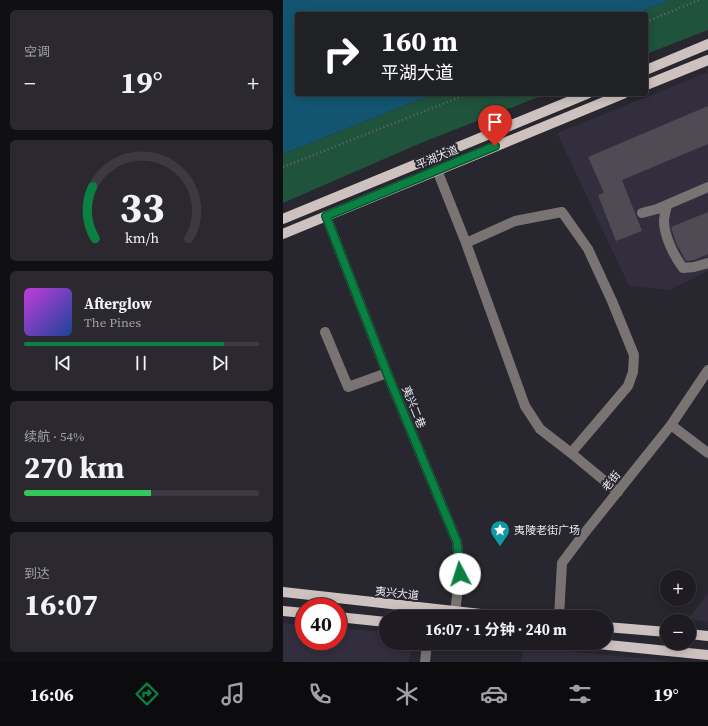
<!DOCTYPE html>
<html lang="zh">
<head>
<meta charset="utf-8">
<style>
  :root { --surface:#1e1c22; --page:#2b292f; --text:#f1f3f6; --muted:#a1a1a5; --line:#3c3a40; --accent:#0b8043 }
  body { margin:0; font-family:"Source Serif 4","Noto Sans SC",serif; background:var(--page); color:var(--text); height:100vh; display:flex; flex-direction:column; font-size:15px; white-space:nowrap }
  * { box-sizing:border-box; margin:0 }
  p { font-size:13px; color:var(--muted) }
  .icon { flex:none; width:22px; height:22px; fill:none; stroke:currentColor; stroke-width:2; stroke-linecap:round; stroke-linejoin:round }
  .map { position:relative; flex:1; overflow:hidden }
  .drawer { display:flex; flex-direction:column; gap:10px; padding:10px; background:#100f13; width:283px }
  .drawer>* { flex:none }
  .hud { position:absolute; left:12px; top:12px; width:353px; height:84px; border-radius:4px; box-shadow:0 2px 10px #0003,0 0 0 1px var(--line); background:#202124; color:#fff; overflow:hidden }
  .fabs { position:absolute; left:377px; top:570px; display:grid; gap:8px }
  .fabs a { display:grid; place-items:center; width:36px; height:36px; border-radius:50%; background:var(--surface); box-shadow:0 2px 10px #0003,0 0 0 1px var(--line); font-size:20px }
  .speed { position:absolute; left:12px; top:598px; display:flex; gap:8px; font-size:20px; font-weight:700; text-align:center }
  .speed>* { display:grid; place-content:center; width:52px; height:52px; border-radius:50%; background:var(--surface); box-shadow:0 2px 10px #0003,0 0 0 1px var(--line); line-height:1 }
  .speed .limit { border:6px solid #d22; background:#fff; color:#111 }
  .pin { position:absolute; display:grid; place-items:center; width:34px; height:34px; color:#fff; margin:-41px -17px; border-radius:50% 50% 50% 0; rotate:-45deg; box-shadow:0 0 4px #0007 }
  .pin .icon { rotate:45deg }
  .me { position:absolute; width:44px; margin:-22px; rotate:355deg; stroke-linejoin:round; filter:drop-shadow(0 0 3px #0008) }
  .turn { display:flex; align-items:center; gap:14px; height:84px; padding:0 20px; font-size:18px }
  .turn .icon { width:52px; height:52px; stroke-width:2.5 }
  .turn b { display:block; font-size:28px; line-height:34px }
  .big { font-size:30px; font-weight:700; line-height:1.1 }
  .drawer .tile { flex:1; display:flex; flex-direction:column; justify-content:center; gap:6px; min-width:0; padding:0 14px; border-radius:6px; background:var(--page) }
  .drawer .dial { align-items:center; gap:0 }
  .dial svg { height:104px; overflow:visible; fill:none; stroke:var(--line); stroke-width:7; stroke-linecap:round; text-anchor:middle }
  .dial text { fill:var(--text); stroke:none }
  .song { display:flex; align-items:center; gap:12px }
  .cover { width:48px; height:48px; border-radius:6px; background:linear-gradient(135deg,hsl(290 70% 55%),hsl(220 70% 35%)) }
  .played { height:4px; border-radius:2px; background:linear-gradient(90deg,var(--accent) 85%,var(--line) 85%) }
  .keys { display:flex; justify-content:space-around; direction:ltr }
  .heat { display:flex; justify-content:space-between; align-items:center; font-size:22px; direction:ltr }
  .charge { height:6px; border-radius:3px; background:linear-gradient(90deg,#34c759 54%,var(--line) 0) }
  .trip { position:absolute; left:96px; top:610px; width:234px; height:40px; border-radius:20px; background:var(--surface); box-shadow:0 2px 10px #0003,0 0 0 1px var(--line); font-weight:700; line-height:40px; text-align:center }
  .tabs { display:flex; height:64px; justify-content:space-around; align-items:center; background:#0c0b0e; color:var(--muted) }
  .tabs .icon { width:28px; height:28px }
  .tabs .selected { color:var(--accent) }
  .tabs b { font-size:18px; color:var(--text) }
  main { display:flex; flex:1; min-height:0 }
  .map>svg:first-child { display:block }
  .built { fill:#322e3d }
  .green { fill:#1f533b }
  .water { fill:#135470 }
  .building { fill:#4e4b54 }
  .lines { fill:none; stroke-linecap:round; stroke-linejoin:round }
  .path { stroke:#69676f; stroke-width:2.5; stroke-dasharray:1 3; stroke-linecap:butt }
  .minor { stroke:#797473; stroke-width:10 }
  .major { stroke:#cdc2bf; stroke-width:10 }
  .route-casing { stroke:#07532c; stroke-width:10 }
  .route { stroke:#0b8043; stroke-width:7 }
  .labels { text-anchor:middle; stroke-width:4; stroke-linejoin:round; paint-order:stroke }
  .street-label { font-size:11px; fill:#edecf2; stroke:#28262e }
  .poi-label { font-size:11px; fill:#edecf2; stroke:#28262e; text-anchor:start }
</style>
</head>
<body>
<main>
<section class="drawer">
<div class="tile"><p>空调</p>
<div class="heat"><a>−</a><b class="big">19°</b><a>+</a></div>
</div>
<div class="tile dial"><svg viewBox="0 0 100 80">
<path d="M14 69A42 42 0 1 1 86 69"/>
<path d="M14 69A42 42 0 0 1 12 29" stroke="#0b8043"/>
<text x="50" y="56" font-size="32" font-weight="700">33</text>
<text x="50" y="72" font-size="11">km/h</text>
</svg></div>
<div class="tile">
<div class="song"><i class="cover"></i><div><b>Afterglow</b><p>The Pines</p></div></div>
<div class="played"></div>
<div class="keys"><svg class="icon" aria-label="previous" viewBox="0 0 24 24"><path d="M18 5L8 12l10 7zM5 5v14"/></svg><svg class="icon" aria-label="pause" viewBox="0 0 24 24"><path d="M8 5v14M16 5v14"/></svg><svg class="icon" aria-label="next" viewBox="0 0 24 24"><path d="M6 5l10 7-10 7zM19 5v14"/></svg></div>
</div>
<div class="tile"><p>续航 · 54%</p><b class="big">270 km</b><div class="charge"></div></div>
<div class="tile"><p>到达</p><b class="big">16:07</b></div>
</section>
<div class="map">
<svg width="425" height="662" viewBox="0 0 425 662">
  <rect width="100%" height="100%" fill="#28262e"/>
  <path class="built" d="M 425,72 L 425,271 L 387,290 L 346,286 L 274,133 Z
    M 425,593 L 425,622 L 405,619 Z
    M 0,623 L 21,625 L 21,641 L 55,641 L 55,628 L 103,632 L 103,643 L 128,643 L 126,662 L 0,662 Z
    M 240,647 L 345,657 L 395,662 L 238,662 Z"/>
  <path class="green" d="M 388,0 L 425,0 L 425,30 L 363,54 L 363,14 L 352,14 Z
    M 151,94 L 263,94 L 138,143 L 0,203 L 0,154 Z"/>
  <path class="water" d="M 0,0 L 388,0 L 352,14 L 14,14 L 14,94 L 151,94 L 0,154 Z"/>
  <path class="building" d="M 425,106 L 425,144 L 339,180 L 359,231 L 333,241 L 315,195 L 321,193 L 305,157 Z
    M 425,212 L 425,254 L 411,260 L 403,261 L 393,243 L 388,227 Z"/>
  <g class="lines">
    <path class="path" d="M 363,22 L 416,0
      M 0,167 L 185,94"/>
    <path class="minor" d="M 154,170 L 183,243 L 232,221 L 279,212 L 305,249 L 329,301 L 351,355 L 350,372 L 345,386 L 288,453 L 335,492
      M 384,205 C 383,210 381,216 381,221 C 381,236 391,256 400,268 L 411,267 L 425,263
      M 359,213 L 374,209 L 425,187
      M 43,216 L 104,373 L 174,542 L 177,574 L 172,611
      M 183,243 L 242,406 L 257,429 L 288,453
      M 42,332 L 65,387 L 104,373
      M 388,425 L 425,453
      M 276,617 L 279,563 L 300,535 L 388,425 L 425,370
      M 142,662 L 144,643"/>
    <path class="major" d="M 363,70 L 425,44
      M 363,85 L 425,60
      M 0,219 L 304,94
      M 0,234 L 340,94
      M 0,592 L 225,617
      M 0,611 L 21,613
      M 55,617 L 103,622
      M 323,627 L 384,632
      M 406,634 L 425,636
      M 305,643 L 425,655"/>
  </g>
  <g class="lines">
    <defs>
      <path id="route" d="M 177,574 L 174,542 L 104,373 L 43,216 L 212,146"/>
    </defs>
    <use href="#route" class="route-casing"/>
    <use href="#route" class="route"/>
  </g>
  <defs>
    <symbol id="sight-pin" viewBox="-11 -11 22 30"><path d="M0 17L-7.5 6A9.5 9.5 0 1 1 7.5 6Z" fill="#0f9aa8" stroke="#28262e"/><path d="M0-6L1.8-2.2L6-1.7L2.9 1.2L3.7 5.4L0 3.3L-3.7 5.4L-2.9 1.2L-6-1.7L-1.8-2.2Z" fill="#fff"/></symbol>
  </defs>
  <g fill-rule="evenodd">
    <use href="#sight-pin" x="206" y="519" width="22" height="30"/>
  </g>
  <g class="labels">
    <g class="street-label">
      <text transform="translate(154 157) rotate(-22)" y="4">平湖大道</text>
      <text transform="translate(131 407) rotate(68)" y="4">夷兴二巷</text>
      <text transform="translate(328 481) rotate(-51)" y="4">老街</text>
      <text transform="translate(114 593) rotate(6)" y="4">夷兴大道</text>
    </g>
    <g class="poi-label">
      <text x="231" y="534">夷陵老街广场</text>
    </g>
  </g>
</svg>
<div class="fabs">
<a>+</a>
<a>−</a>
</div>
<div class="speed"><div class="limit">40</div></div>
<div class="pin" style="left:212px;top:146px;background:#d93025"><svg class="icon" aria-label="arrive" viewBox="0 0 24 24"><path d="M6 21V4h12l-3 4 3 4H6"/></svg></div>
<svg class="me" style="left:177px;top:574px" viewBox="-20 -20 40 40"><circle r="19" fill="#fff"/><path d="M0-13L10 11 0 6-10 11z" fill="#0b8043"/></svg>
<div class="trip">16:07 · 1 分钟 · 240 m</div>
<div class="hud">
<div class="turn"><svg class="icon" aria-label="right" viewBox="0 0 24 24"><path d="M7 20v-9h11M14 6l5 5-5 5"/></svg><div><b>160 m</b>平湖大道</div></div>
</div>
</div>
</main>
<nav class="tabs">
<b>16:06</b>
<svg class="icon selected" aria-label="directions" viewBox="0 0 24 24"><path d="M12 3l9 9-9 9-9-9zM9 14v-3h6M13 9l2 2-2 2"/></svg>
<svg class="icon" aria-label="music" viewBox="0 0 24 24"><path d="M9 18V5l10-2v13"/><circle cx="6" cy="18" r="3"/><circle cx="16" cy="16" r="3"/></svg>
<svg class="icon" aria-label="phone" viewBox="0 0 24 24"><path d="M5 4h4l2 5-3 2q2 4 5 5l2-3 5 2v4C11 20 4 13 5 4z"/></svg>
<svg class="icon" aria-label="climate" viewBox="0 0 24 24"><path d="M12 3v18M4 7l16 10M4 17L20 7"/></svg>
<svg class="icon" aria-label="car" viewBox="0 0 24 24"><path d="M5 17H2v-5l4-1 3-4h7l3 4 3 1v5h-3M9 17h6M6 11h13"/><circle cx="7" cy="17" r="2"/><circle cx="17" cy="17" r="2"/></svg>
<svg class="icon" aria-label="filters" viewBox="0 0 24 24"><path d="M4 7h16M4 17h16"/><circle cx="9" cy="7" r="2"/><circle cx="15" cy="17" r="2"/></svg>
<b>19°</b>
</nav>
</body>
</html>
